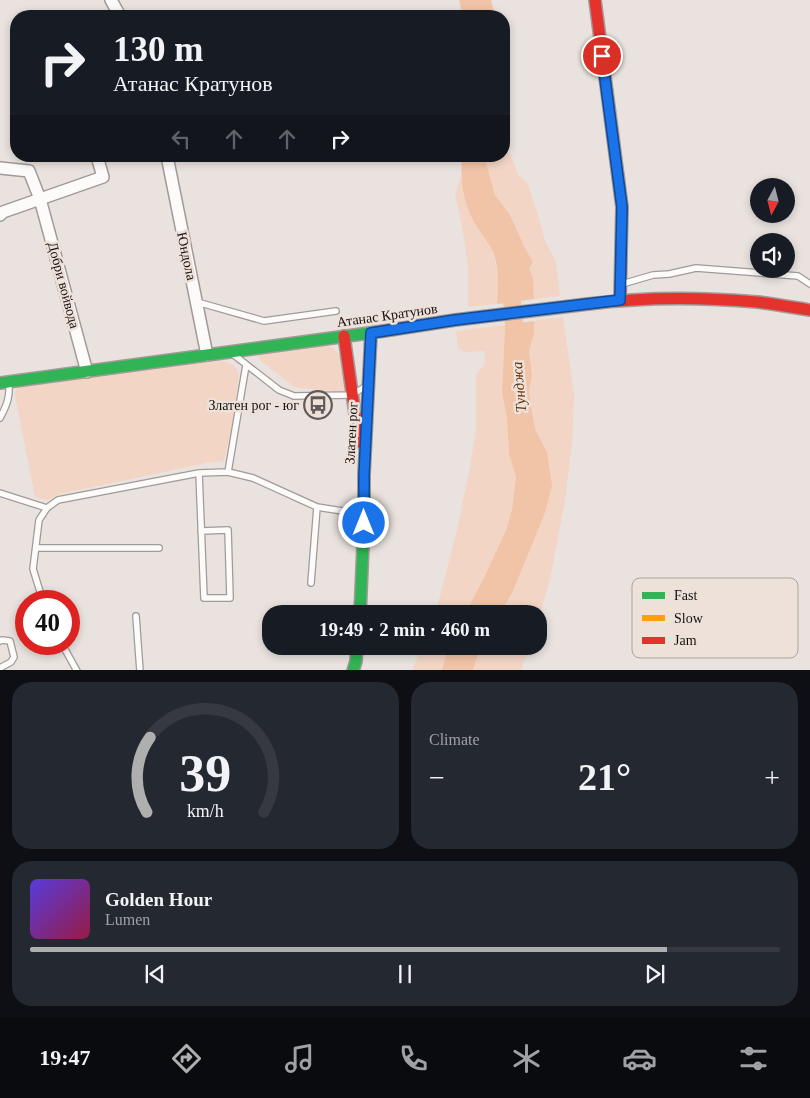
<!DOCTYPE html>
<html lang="en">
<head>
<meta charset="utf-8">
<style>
  :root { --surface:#171b24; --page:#242831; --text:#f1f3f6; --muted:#9ea1a6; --line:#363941; --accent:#b0afaf }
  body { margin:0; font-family:Georgia,serif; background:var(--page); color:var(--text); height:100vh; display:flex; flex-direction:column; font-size:19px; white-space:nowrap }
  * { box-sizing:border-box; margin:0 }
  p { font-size:16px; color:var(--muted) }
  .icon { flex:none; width:28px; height:28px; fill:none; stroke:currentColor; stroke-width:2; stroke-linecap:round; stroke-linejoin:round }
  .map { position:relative; height:670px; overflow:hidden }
  .details { display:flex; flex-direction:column; gap:12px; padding:12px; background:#0d0f14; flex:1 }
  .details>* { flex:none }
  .banner { position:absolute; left:10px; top:10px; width:500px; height:152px; border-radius:20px; box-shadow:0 2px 8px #0003; background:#171b24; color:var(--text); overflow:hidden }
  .needle { width:32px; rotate:187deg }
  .tools { position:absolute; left:750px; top:178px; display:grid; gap:10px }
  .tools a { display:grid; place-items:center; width:45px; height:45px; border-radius:50%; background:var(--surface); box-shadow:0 2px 8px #0003; font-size:25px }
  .speed { position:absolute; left:15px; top:590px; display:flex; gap:10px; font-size:25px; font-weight:700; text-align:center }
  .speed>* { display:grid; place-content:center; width:65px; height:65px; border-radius:50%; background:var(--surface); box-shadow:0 2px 8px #0003; line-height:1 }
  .speed .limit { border:8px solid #d22; background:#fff; color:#111 }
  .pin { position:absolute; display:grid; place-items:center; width:42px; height:42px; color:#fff; margin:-21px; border:2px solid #fff; border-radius:50%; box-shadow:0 1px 5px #0007 }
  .me { position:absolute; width:55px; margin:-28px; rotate:0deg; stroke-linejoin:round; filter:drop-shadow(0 0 4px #0008) }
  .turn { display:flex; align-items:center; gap:18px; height:105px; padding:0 20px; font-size:22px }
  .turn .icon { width:65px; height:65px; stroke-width:2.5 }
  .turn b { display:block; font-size:35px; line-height:42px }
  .lanes { display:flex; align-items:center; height:48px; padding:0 20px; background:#0003; justify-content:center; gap:25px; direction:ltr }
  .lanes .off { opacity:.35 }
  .big { font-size:38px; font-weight:700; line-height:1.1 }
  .details .card { flex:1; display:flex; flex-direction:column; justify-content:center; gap:8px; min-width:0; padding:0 18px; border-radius:20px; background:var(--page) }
  .details .dial { align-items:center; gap:0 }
  .dial svg { height:130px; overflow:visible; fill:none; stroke:var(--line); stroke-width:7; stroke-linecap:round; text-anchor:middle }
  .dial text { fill:var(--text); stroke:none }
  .song { display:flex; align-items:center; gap:15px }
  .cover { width:60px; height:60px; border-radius:8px; background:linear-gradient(135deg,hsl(250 70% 55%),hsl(340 70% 35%)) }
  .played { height:5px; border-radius:2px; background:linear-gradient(90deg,var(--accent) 85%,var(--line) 85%) }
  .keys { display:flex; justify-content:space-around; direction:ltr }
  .heat { display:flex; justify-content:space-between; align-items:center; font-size:28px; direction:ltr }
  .details .tiles { flex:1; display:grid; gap:12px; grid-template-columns:1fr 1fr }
  .card:last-child { grid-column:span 2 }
  .trip { position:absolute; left:262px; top:605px; width:285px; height:50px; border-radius:20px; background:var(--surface); box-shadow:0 2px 8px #0003; font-weight:700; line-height:50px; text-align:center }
  .dock { display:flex; height:80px; justify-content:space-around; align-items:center; background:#090b0e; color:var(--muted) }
  .dock .icon { width:35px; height:35px }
  .dock .selected { color:var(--accent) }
  .dock b { font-size:22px; color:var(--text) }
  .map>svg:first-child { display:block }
  .green { fill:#f2d5c4 }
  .water { fill:#f1c4a7 }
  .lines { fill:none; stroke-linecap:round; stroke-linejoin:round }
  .river { stroke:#f1c4a7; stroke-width:18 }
  .lane-casing { stroke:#a09a98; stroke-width:8 }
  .street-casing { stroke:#a09a98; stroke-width:14 }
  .fast-casing { stroke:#a09a98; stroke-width:14 }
  .slow-casing { stroke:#a09a98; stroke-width:14 }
  .jam-casing { stroke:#a09a98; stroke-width:14 }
  .lane { stroke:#fcfbfa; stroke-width:5.5 }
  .street { stroke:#fcfbfa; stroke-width:11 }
  .fast { stroke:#30b455; stroke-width:11 }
  .slow { stroke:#ff9f0a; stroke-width:11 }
  .jam { stroke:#e5322d; stroke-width:11 }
  .route-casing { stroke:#114b97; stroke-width:12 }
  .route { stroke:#1a73e8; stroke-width:9 }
  .labels { text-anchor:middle; stroke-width:5; stroke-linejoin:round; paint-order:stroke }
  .street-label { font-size:14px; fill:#161210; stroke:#ede1da }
  .poi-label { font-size:14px; fill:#161210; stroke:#ede1da; text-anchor:end }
  .water-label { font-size:15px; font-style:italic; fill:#603008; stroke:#ede1da }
  .key { fill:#ede1da; stroke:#aca39d; stroke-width:1 }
  .key-label { font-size:14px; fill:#161210 }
</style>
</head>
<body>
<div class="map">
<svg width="810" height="671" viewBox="0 0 810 671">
  <rect width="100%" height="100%" fill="#e9e2de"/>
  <path class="green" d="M 504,147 L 512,157 L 518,175 L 527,182 L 538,215 L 545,241 L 556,263 L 560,296 L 534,299 L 533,278 L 529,269 L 533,262 L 525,248 L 510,215 L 495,195 L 486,163 L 486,156 L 504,156 Z
    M 461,176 L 464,196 L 476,225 L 492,250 L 499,278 L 497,304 L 468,307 L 468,265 L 462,225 L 455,195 Z
    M 563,317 L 574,395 L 572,445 L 564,506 L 550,579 L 539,617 L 539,614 L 500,614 L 513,591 L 545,513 L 547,452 L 535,429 L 529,392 L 532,375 L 529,350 L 533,334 L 534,321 Z
    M 505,325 L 502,393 L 507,418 L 509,454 L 516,476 L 512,509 L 507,528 L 484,579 L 465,614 L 434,614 L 438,604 L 457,530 L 470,467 L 476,428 L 476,375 L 485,363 L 484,351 L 464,352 L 458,348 L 456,331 Z
    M 327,346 L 333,348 L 341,357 L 346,392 L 299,388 L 293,386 L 260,360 L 258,356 L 260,352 Z
    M 221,360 L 234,365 L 239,374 L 232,427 L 224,461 L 206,463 L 60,494 L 48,500 L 35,497 L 16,400 L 15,391 L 21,383 Z
    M 422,646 L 451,646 L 445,658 L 442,670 L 412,671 Z
    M 481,646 L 530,646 L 521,670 L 473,671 Z"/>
  <path class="water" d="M 459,0 L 491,0 L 495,16 L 463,16 Z
    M 462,156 L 486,156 L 486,163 L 495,195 L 510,215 L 525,248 L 533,262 L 529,269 L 533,278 L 534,299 L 497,304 C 498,286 500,267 492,250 C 488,242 482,235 477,227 C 463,204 460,183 462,156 Z
    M 534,321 L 534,334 L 529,350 L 532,375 L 529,392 L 535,429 L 547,452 L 552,486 L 545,513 L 513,591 L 500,614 L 465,614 L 484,578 L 507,528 L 512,509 L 516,477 L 509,454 L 507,418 L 502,393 L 505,325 Z
    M 451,646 L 481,646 L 473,670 L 442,670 L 445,658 Z"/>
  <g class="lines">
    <path class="river" d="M 510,278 L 516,347"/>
    <defs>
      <path id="lane" d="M 622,284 L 653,275 L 669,274 L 696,268 L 798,276 L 810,284
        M 197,302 L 264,321 L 336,311
        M 234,355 L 279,390 L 294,396 L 352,395 L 366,386
        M 0,418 C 7,405 10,397 9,382
        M 228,472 L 246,365
        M 199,473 L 204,598 L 230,598 L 228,530 L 201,531
        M 0,493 L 47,508
        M 36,548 L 159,548
        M 311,583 L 317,507
        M 43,601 L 33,569 L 39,520 L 47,508 L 58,500 L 199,473 L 228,472 L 253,478 L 317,507 L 362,514
        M 136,616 L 140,671
        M 0,641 L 2,640 L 10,641 L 14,657 L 11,662 L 0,668
        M 62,644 L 77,671"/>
      <path id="street" d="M 111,0 L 120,16
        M 167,156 L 207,355
        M 0,168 L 29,171 L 40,199 L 87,372
        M 0,215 L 3,212 L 103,177 L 97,156"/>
      <path id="fast" d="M 0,383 L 384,331
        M 360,614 L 364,523 L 364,475 L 371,333
        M 353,671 L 356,661 L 357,646"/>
      <path id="slow" d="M 384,331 L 455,320 L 588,304"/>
      <path id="jam" d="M 595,0 L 622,207 L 620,300
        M 588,304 C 643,297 701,297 757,302 C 774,304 792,307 810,310
        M 344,336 L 359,442"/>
    </defs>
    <use href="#lane" class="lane-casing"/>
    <use href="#street" class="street-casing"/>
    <use href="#fast" class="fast-casing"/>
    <use href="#slow" class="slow-casing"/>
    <use href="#jam" class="jam-casing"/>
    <use href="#lane" class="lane"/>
    <use href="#street" class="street"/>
    <use href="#fast" class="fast"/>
    <use href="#slow" class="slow"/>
    <use href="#jam" class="jam"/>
  </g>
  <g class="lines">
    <defs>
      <path id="route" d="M 364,523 L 364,475 L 371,333 L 455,320 L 620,300 L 622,207 L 602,56"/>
    </defs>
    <use href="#route" class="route-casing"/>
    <use href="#route" class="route"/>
  </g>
  <defs>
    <symbol id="bus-ring" viewBox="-11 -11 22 22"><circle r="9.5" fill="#ede1da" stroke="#605b58" stroke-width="1.5"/><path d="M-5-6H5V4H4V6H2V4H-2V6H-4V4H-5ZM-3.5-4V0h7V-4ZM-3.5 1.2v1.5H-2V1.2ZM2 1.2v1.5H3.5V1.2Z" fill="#605b58"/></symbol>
  </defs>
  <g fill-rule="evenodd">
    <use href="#bus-ring" x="302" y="389" width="32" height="32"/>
  </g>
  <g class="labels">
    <g class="street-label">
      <text transform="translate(187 256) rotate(78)" y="5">Юндола</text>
      <text transform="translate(64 285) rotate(75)" y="5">Добри войвода</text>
      <text transform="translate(387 315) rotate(-8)" y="5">Атанас Кратунов</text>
      <text transform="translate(351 433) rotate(-87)" y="5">Златен рог</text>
    </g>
    <g class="poi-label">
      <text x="299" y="410">Златен рог - юг</text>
    </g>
    <g class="water-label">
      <text transform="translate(519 387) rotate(-95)" y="5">Тунджа</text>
    </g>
  </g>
  <rect x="632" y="578" width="166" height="80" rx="8" class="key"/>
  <rect x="642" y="592" width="23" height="7" fill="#30b455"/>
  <rect x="642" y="615" width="23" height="6" fill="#ff9f0a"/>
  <rect x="642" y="637" width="23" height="7" fill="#e5322d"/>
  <g class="key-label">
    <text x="674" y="600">Fast</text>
    <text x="674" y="623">Slow</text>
    <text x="674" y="645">Jam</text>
  </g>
</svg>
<div class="tools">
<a><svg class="needle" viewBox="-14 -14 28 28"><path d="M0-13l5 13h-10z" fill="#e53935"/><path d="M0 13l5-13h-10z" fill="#9ea1a6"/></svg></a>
<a><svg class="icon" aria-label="sound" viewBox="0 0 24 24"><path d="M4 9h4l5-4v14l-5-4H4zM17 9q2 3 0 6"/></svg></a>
</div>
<div class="speed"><div class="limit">40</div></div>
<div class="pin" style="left:602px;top:56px;background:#d93025"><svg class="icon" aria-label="arrive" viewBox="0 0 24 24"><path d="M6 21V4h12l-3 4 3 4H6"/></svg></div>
<svg class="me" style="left:364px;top:523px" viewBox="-20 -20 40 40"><circle r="17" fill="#1a73e8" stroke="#fff" stroke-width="3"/><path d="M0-11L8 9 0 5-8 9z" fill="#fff"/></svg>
<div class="trip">19:49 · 2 min · 460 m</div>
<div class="banner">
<div class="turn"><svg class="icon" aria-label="right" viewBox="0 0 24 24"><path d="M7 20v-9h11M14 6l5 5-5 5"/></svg><div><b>130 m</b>Атанас Кратунов</div></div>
<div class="lanes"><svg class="icon off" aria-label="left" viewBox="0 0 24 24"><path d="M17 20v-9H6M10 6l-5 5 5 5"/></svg><svg class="icon off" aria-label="ahead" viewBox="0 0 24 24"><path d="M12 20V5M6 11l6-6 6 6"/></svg><svg class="icon off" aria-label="ahead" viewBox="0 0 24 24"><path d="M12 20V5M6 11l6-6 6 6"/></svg><svg class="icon" aria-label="right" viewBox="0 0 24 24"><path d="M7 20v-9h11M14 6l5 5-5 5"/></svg></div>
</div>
</div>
<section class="details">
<div class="tiles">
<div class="card dial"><svg viewBox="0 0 100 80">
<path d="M14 69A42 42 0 1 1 86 69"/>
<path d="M14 69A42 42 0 0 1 16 23" stroke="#b0afaf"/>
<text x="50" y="56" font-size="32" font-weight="700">39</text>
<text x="50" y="72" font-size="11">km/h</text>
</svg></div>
<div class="card"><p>Climate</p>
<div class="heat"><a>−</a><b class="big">21°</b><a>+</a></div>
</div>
<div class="card">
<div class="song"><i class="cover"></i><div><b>Golden Hour</b><p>Lumen</p></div></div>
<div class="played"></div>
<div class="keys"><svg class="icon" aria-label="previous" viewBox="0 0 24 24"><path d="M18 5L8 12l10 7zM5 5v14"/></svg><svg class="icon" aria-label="pause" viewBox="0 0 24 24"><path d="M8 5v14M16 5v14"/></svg><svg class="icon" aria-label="next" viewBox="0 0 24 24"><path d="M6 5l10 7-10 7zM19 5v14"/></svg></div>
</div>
</div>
</section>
<nav class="dock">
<b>19:47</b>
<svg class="icon selected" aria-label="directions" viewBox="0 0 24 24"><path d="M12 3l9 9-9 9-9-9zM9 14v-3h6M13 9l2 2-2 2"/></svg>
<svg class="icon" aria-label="music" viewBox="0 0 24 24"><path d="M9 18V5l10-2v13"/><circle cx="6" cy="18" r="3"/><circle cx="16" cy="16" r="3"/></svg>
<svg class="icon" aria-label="phone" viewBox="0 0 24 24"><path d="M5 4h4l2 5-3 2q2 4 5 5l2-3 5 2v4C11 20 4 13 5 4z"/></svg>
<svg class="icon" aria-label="climate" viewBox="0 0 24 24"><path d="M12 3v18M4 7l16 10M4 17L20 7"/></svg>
<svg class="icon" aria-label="car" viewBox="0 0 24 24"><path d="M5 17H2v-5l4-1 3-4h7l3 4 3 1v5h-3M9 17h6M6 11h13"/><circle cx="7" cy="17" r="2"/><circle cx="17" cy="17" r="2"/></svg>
<svg class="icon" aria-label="filters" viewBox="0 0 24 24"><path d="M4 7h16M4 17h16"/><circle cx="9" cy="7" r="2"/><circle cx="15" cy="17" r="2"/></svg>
</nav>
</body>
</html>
